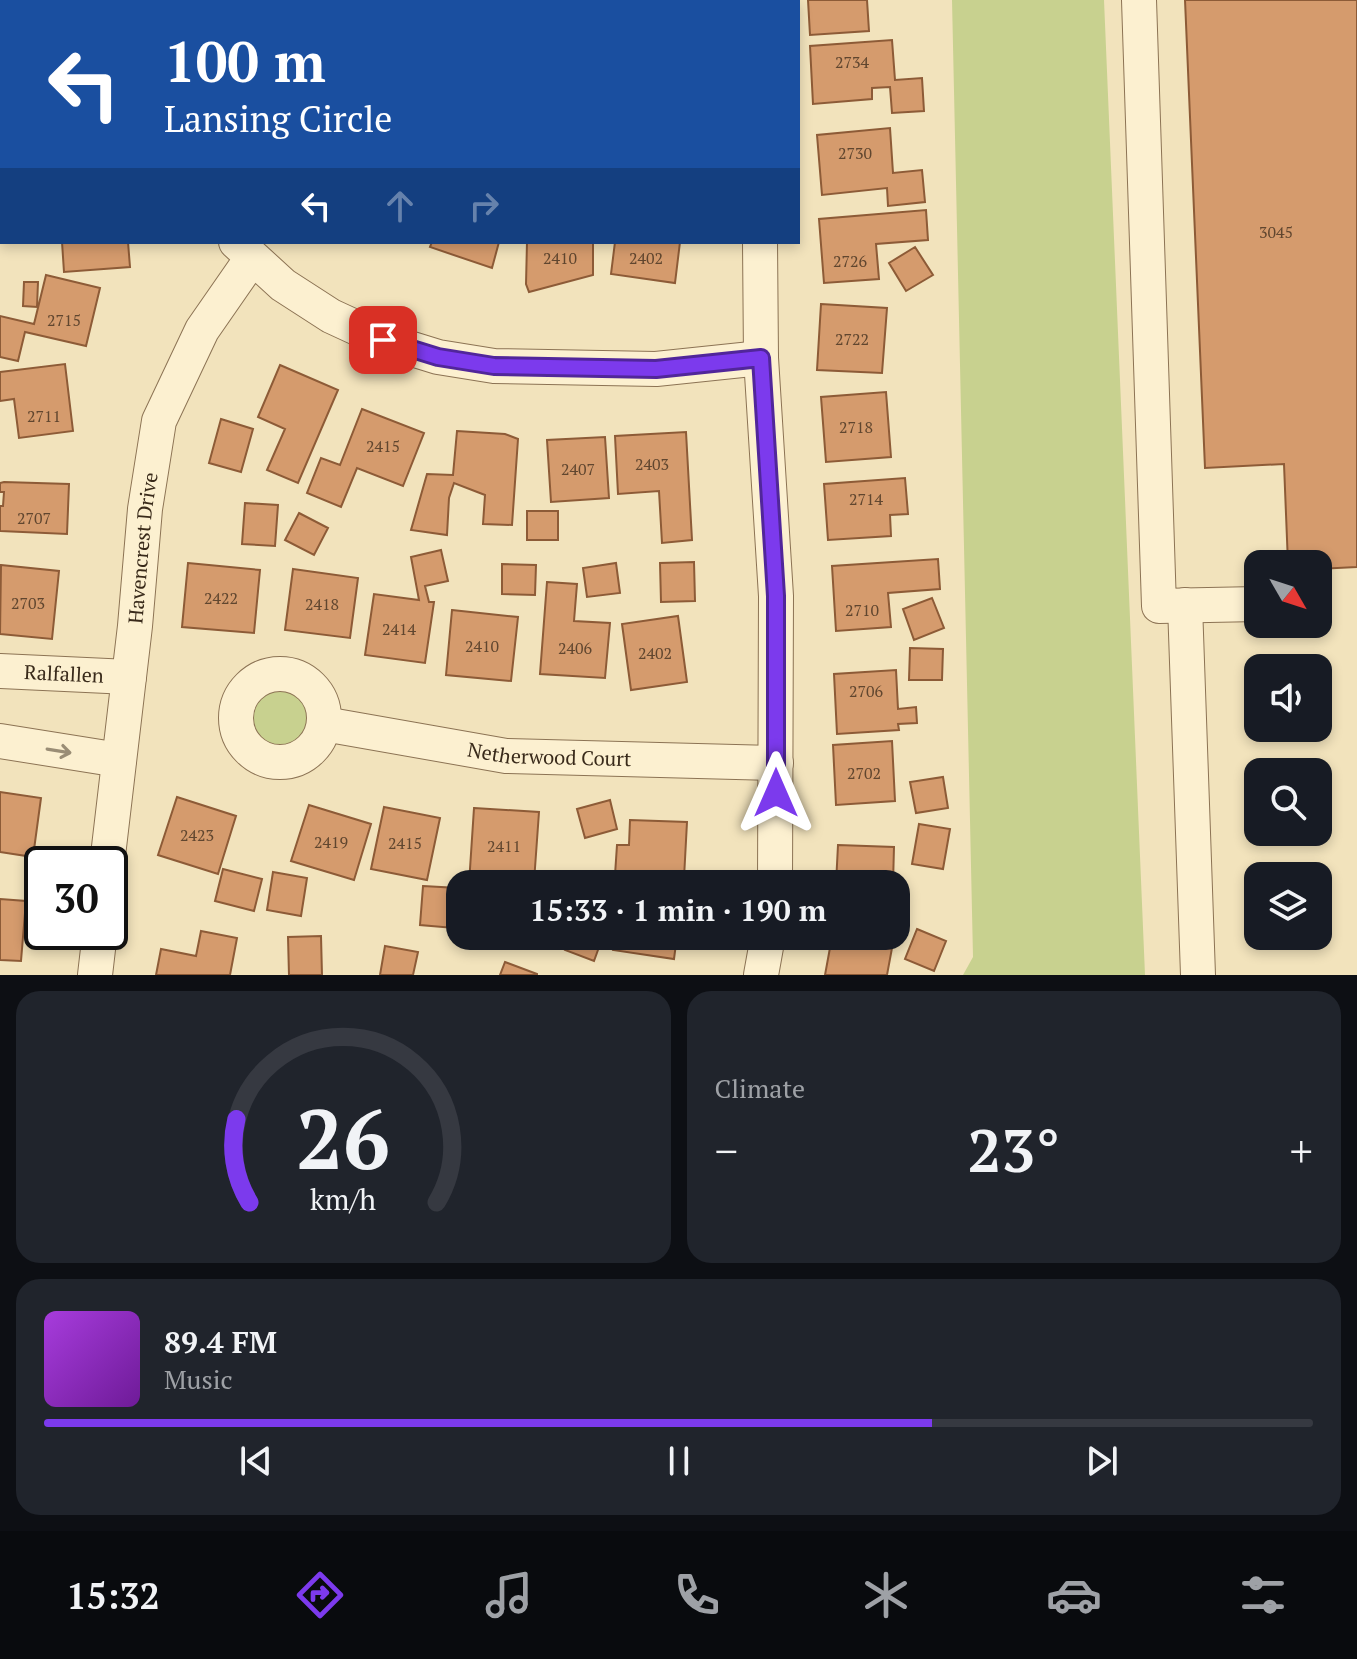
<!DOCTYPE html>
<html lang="en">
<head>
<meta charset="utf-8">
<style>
  :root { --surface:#171b24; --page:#20242c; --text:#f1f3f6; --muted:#9ea1a6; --line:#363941; --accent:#7c3aed }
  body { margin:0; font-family:"PT Serif",serif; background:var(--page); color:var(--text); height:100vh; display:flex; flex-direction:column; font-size:30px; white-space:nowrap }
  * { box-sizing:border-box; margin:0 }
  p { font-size:26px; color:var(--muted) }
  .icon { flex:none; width:44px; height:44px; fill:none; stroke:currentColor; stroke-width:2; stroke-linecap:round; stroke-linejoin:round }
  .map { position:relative; height:975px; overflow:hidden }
  .sheet { display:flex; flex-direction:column; gap:16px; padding:16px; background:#0d0f14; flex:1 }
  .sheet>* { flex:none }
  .guide { position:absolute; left:0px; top:0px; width:800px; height:244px; box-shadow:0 4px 12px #0003; background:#1a4fa0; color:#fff; overflow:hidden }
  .needle { width:52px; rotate:129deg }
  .fabs { position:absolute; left:1244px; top:550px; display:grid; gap:16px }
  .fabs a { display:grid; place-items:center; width:88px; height:88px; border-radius:16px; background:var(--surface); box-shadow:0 4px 12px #0003; font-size:40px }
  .speed { position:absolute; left:24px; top:846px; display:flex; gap:16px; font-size:40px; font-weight:700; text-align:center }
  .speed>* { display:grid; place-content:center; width:104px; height:104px; border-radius:50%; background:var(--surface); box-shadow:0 4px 12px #0003; line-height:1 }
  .speed .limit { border:4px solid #111; border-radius:12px; background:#fff; color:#111 }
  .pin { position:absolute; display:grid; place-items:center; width:68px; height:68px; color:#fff; margin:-34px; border-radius:16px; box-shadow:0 4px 12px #0006 }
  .me { position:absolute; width:88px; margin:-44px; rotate:0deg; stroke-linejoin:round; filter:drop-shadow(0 0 6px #0008) }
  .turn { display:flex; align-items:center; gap:28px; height:168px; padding:0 32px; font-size:36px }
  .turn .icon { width:104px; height:104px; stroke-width:2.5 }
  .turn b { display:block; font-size:56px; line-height:68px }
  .lanes { display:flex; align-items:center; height:76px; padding:0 32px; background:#0003; justify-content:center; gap:40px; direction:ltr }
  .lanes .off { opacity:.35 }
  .big { font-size:60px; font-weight:800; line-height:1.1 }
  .sheet .widget { flex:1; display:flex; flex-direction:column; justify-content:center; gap:12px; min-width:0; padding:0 28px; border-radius:24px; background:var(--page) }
  .sheet .dial { align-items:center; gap:0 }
  .dial svg { height:208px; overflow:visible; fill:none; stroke:var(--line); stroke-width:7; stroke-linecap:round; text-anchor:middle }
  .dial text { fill:var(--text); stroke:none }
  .song { display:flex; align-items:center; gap:24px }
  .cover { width:96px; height:96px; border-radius:12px; background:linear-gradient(135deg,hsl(280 70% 55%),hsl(280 70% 35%)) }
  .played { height:8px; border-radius:4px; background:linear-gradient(90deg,var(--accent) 70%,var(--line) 70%) }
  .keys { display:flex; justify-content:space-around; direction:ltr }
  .heat { display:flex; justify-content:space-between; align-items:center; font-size:44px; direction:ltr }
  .sheet .tiles { flex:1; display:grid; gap:16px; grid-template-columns:1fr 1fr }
  .widget:last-child { grid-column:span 2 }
  .trip { position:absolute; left:446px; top:870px; width:464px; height:80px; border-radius:24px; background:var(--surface); box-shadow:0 4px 12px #0003; font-weight:800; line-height:80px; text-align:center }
  .menu { display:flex; height:128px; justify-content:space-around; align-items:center; background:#090b0e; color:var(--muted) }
  .menu .icon { width:56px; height:56px }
  .menu .current { color:var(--accent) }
  .menu b { font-size:36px; color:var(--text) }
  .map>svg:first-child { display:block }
  .green { fill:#c8d18f }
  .building { fill:#d59b6d; stroke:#8d5b37; stroke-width:2 }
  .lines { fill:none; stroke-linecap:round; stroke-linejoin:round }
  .minor-casing { stroke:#8c7354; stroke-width:36 }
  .minor { stroke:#fcf0d0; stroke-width:34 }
  .oneway { stroke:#9a8d75 }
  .route-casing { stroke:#51269a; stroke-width:20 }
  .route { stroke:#7c3aed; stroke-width:14 }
  .labels { text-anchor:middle; stroke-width:6; stroke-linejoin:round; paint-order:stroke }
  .number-label { font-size:16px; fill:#60462f }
  .street-label { font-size:20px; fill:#392a1a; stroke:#f9edcc }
</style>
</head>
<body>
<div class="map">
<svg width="1357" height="975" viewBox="0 0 1357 975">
  <rect width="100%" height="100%" fill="#f2e3bc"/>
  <path class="green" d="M 952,0 L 1104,0 L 1145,975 L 963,975 L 973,957 Z
    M235 721a37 37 0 1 1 74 0a37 37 0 1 1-74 0Z"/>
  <path class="building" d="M 377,0 L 440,0 L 441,2 L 378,2 Z
    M 808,0 L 867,0 L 869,31 L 810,35 Z
    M 1185,0 L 1357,0 L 1357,567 L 1318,569 L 1318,564 L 1288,564 L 1284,464 L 1205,468 Z
    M 892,40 L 895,80 L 922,78 L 924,111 L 892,113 L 890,87 L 872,88 L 872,99 L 813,104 L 810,46 Z
    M 890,128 L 893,173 L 922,170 L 925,202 L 888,206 L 887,188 L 822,195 L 817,135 Z
    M 926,210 L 928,240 L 876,244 L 879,279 L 824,283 L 819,219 Z
    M 62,242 L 128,242 L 130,267 L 64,272 Z
    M 432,242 L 499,242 L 492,268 L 430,247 Z
    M 527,242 L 593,242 L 593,275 L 529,292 L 526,284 Z
    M 615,242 L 680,242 L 675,283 L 611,274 Z
    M 915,247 L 933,275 L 906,291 L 889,263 Z
    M 46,275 L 100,288 L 86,346 L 25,332 L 18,361 L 0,357 L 0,316 L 34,324 Z
    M 24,282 L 38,282 L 37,307 L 23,306 Z
    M 821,304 L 887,308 L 882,373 L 817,370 Z
    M 65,364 L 73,431 L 19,438 L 14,399 L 0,401 L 0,372 Z
    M 280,365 L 338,390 L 298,483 L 267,470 L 285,429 L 258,417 Z
    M 886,392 L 891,457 L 826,462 L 821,397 Z
    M 362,409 L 424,433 L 403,486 L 357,468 L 341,507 L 307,493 L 321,458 L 340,465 Z
    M 221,419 L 253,429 L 241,472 L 209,463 Z
    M 457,431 L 505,434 L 518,439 L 512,525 L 483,524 L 485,495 L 454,483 L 449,498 L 447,535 L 411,530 L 427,474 L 453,475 Z
    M 686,432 L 692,540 L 662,543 L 659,491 L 618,494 L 615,436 Z
    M 605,437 L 609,498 L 551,502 L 547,440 Z
    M 905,478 L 908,514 L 890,515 L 891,536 L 828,540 L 824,484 Z
    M 4,482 L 69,484 L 67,534 L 0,531 L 0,506 L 3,506 L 4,492 L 0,492 L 0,483 Z
    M 245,503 L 278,505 L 275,546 L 242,544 Z
    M 527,511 L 558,511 L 558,540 L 527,540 Z
    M 299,513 L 328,528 L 314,555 L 285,540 Z
    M 441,550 L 448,581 L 425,586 L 429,602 L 434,602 L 425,663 L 365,655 L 374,594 L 419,600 L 411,557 Z
    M 938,559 L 940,589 L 888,593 L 891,627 L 836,631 L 832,566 Z
    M 694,562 L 695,601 L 661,602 L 660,563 Z
    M 188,563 L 260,570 L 254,633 L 182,627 Z
    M 616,563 L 620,593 L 587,597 L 583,568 Z
    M 502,564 L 536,565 L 535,595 L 502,594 Z
    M 1,565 L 59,571 L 52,639 L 0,634 Z
    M 293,569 L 358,578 L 350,638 L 285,630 Z
    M 547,582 L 577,584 L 574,621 L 610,623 L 605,678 L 540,674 Z
    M 932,598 L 944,628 L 914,640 L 903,609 Z
    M 452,610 L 518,617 L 511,681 L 446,675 Z
    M 678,616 L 687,682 L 631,690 L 622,624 Z
    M 910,648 L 943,649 L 942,680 L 909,680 Z
    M 896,670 L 898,709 L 916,707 L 917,723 L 898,724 L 899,730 L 837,734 L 834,674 Z
    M 892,741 L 895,801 L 836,805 L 833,745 Z
    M 943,777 L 948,808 L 916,813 L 910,782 Z
    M 0,792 L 41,798 L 33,857 L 0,852 Z
    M 177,797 L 236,816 L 218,874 L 158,855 Z
    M 610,800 L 617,829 L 585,838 L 577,809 Z
    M 309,805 L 371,824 L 354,880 L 291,861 Z
    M 384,807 L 440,818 L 427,880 L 371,869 Z
    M 474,808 L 539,812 L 534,882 L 498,879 L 498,884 L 469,884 Z
    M 630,820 L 687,822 L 684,878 L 615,875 L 617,845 L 629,845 Z
    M 919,824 L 950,829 L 943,869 L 912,864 Z
    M 838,845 L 894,847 L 893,884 L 836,884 Z
    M 223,869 L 262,879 L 254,911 L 215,901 Z
    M 273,872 L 307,878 L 301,916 L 267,910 Z
    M 423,886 L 458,888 L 454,928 L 420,925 Z
    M 0,899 L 26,901 L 21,961 L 0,960 Z
    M 917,929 L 946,941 L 934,971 L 905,959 Z
    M 201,931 L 237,938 L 230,975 L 156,975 L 161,949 L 196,956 Z
    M 321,936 L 322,975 L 289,975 L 288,937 Z
    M 570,936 L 603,936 L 594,961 L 565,950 Z
    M 615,936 L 677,936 L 674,959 L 613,950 Z
    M 832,937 L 892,948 L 887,975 L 825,975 Z
    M 385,946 L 418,952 L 413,975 L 380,975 Z
    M 505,962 L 537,974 L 537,975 L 500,975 Z"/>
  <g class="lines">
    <defs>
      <g id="minor">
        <path d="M 124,0 L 124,2"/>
        <path d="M 759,0 L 759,2"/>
        <path d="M 1139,0 L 1159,606 L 1258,604"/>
        <path d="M 236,242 L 283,285 L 331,316 L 383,340 L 438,357 L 494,366 L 656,369 L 761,358"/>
        <path d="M 760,242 L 761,358 L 776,596 L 775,884"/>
        <path d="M 1185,605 L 1198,975"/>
        <path id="s1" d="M 0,671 L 129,677"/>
        <circle cx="280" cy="718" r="44"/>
        <path id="s2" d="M 324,724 L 506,756 L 776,763"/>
        <path d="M 0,741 L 119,760"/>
        <path id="s3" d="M 107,864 L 135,626 L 145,509 L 159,421 L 202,330 L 252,258"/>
        <path d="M 95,975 L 100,932"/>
        <path d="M 761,975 L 768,936"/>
      </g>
    </defs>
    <use href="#minor" class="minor-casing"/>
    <use href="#minor" class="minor"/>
  </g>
  <defs><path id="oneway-shaft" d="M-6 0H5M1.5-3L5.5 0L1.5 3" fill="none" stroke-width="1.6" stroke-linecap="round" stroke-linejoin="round" transform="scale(2)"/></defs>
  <use class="oneway" href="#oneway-shaft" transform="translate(59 751) rotate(9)"/>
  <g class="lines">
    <defs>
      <path id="route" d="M 383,340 L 438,357 L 494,366 L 656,369 L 761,358 L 776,596 L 776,793"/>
    </defs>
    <use href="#route" class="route-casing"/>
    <use href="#route" class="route"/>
  </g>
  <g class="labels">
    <g class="number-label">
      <text x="852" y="68">2734</text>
      <text x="855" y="159">2730</text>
      <text x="1276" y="238">3045</text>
      <text x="560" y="264">2410</text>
      <text x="646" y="264">2402</text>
      <text x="850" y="267">2726</text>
      <text x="64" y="326">2715</text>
      <text x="852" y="345">2722</text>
      <text x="44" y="422">2711</text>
      <text x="856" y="433">2718</text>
      <text x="383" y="452">2415</text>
      <text x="652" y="470">2403</text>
      <text x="578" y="475">2407</text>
      <text x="866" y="505">2714</text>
      <text x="34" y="524">2707</text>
      <text x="221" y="604">2422</text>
      <text x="28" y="609">2703</text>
      <text x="322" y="610">2418</text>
      <text x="862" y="616">2710</text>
      <text x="399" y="635">2414</text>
      <text x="482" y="652">2410</text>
      <text x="575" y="654">2406</text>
      <text x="655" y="659">2402</text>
      <text x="866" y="697">2706</text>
      <text x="864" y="779">2702</text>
      <text x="197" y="841">2423</text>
      <text x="331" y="848">2419</text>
      <text x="405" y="849">2415</text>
      <text x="504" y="852">2411</text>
    </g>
    <g class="street-label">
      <text dy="7" stroke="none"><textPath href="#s3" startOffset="318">Havencrest Drive</textPath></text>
      <text dy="7" stroke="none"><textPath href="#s1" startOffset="64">Ralfallen</textPath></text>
      <text dy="7" stroke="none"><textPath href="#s2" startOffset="228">Netherwood Court</textPath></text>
    </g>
  </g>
</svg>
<div class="fabs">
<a><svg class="needle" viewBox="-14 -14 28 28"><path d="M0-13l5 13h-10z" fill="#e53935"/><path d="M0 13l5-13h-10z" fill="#9ea1a6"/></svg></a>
<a><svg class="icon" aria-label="sound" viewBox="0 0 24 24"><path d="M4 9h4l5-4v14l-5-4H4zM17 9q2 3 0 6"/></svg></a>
<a><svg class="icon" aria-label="search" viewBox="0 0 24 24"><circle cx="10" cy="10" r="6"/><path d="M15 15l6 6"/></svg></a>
<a><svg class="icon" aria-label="layers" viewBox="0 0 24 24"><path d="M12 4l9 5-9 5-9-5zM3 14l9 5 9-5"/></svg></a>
</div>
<div class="speed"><div class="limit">30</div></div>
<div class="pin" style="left:383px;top:340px;background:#d93025"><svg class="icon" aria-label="arrive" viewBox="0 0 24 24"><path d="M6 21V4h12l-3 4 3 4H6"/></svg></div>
<svg class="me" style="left:776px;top:793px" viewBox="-20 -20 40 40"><path d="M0-17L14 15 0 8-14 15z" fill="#7c3aed" stroke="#fff" stroke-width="4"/></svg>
<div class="trip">15:33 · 1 min · 190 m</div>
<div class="guide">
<div class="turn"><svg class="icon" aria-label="left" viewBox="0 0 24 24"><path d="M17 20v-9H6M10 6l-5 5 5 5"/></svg><div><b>100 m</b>Lansing Circle</div></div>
<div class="lanes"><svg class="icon" aria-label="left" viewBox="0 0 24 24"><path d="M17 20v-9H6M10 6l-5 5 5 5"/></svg><svg class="icon off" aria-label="ahead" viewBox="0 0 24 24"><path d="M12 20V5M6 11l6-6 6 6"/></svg><svg class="icon off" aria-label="right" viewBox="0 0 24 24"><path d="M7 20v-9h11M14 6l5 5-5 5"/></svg></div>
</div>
</div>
<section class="sheet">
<div class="tiles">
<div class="widget dial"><svg viewBox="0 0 100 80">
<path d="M14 69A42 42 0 1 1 86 69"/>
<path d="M14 69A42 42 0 0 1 9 37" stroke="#7c3aed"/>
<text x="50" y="56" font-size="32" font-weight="700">26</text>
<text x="50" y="72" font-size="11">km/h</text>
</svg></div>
<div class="widget"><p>Climate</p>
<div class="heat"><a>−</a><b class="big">23°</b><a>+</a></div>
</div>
<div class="widget">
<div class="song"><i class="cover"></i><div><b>89.4 FM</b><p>Music</p></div></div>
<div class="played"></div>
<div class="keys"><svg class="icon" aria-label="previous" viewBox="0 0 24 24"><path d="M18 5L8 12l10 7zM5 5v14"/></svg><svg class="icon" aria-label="pause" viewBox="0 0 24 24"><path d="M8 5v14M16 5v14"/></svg><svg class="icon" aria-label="next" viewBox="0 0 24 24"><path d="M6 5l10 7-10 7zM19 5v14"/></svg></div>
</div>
</div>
</section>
<nav class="menu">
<b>15:32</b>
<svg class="icon current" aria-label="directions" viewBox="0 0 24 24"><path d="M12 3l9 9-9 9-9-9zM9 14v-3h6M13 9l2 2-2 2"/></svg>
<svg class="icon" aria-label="music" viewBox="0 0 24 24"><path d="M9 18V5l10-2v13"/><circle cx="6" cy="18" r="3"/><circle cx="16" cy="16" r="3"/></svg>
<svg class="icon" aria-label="phone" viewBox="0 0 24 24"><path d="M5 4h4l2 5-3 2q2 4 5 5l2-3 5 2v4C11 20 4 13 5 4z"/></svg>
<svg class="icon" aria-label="climate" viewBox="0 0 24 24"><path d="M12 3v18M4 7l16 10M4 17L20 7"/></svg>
<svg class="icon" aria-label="car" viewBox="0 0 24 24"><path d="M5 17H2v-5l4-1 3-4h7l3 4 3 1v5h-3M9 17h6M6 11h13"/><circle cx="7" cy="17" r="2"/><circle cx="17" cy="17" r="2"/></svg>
<svg class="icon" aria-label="filters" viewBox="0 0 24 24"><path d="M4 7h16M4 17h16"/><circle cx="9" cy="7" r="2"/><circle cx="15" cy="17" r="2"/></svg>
</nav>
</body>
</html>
